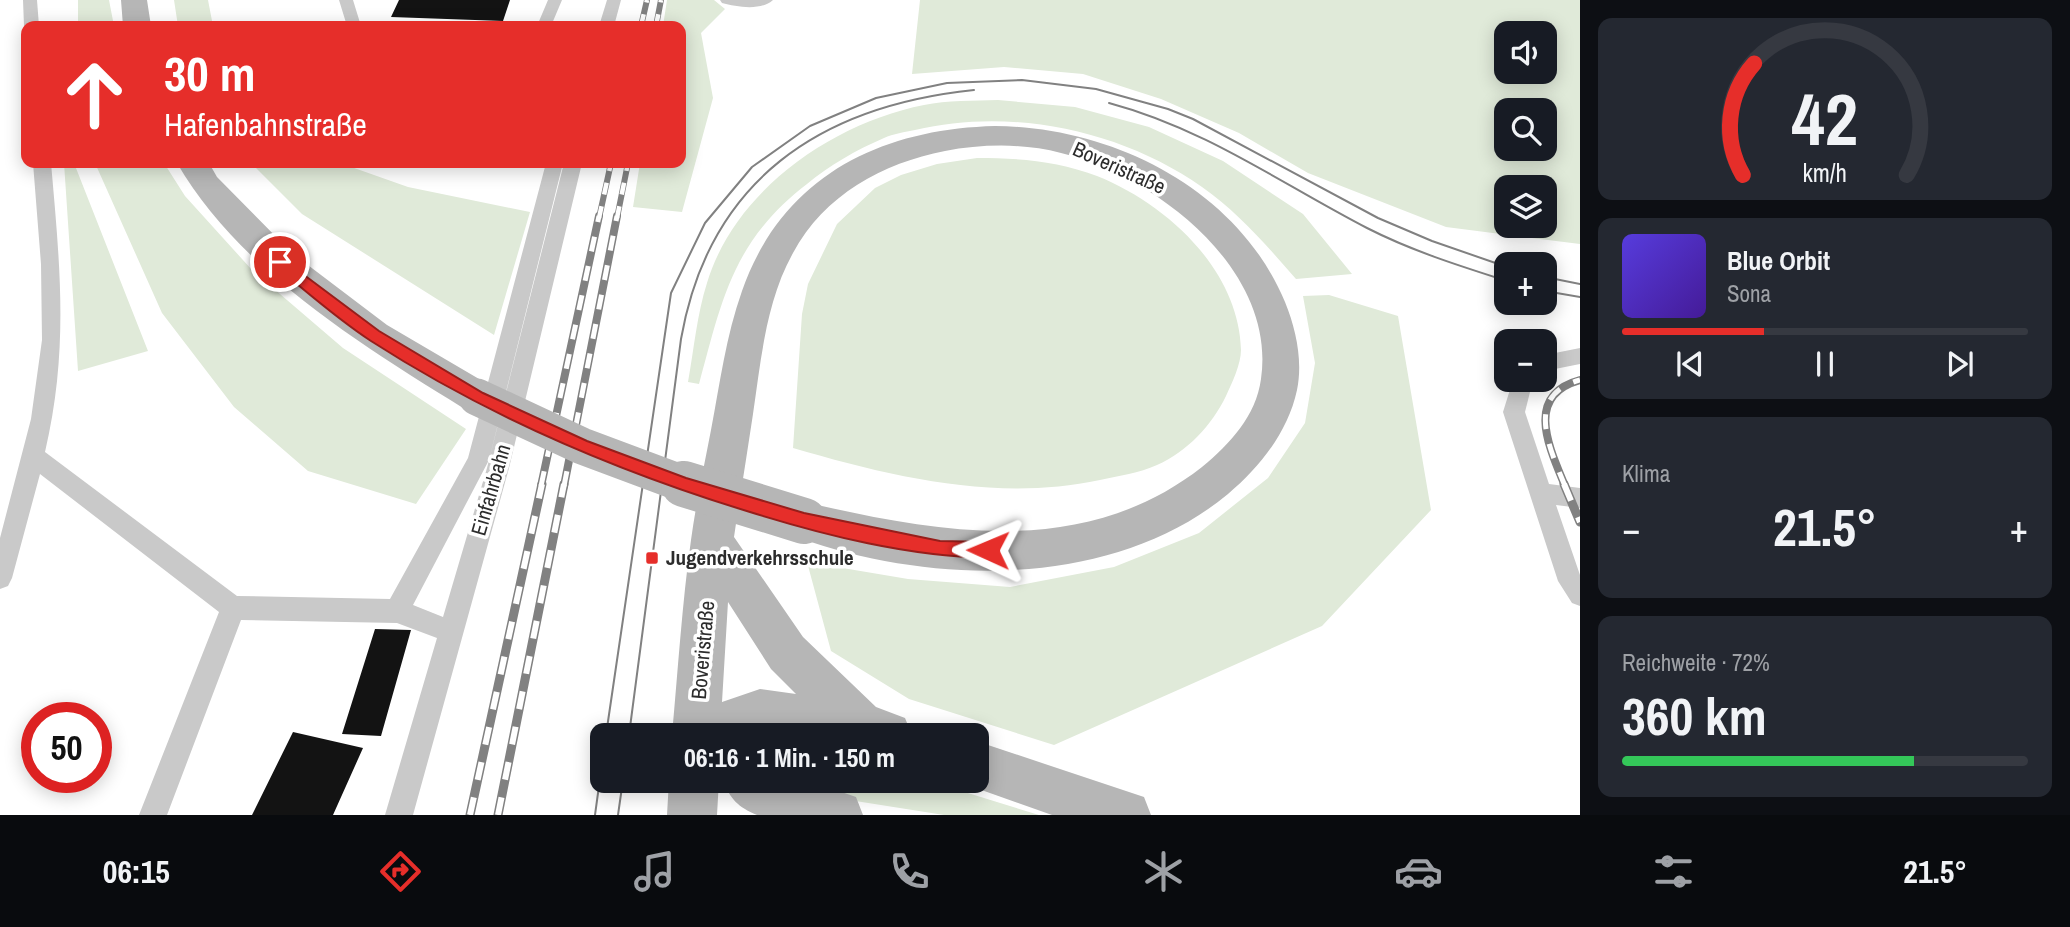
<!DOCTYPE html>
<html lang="de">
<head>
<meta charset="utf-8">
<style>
  :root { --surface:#171b24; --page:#242831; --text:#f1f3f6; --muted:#9ea1a6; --line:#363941; --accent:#e62e2a }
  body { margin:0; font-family:"Archivo Narrow",sans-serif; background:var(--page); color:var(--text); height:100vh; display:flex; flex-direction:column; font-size:26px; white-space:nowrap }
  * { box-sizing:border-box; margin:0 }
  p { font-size:23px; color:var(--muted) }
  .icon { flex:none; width:38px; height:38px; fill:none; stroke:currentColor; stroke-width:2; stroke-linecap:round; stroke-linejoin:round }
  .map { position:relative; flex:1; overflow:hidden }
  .side { display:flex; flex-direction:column; gap:18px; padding:18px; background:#0d0f14; width:490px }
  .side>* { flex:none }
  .top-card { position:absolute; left:21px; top:21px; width:665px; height:147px; border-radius:14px; box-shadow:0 4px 18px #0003; background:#e62e2a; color:#fff; overflow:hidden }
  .fabs { position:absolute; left:1494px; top:21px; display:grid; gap:14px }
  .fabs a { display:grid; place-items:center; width:63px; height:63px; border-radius:14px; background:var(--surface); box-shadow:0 4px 18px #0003; font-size:35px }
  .speed { position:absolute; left:21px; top:702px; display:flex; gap:14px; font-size:35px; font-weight:700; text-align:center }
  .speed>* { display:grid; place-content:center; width:91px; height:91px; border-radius:50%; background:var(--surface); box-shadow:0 4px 18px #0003; line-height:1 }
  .speed .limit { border:10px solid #d22; background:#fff; color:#111 }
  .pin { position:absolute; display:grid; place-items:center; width:60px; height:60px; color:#fff; margin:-30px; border:4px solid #fff; border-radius:50%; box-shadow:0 2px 7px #0007 }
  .me { position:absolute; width:77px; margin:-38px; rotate:271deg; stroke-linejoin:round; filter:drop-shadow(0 0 5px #0008) }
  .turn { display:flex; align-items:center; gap:24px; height:147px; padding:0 28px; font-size:32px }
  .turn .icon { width:91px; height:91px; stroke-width:2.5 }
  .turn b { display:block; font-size:49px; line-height:60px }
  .big { font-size:52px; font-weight:700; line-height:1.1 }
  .side .card { flex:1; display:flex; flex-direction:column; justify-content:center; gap:10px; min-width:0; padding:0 24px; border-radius:14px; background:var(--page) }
  .side .dial { align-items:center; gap:0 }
  .dial svg { height:182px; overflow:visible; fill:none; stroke:var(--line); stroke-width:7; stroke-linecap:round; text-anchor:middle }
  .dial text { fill:var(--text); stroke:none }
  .song { display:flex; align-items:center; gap:21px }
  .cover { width:84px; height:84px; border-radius:10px; background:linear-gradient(135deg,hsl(250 70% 55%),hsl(260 70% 35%)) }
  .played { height:7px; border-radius:4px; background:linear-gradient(90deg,var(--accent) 35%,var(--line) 35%) }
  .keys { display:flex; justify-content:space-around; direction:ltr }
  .heat { display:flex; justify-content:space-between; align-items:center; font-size:38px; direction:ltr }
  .charge { height:10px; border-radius:5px; background:linear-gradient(90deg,#34c759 72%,var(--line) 0) }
  .trip { position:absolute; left:590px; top:723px; width:399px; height:70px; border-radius:14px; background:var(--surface); box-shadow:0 4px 18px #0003; font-weight:700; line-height:70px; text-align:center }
  .tabs { display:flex; height:112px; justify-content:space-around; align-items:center; background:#090b0e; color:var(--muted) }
  .tabs .icon { width:49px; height:49px }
  .tabs .active { color:var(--accent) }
  .tabs b { font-size:32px; color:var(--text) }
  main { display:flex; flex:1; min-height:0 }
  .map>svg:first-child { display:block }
  .green { fill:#e0ead9; fill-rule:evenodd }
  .building { fill:#131313 }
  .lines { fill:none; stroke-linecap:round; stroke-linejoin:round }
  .service { fill:#c9c9c9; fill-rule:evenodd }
  .secondary { fill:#b6b6b6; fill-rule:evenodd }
  .tram { stroke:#818181; stroke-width:2 }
  .rail-far2-casing { stroke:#818181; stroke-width:6 }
  .rail-far1-casing { stroke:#818181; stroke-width:8 }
  .rail-casing { stroke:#818181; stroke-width:9 }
  .rail-far2 { stroke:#fff; stroke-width:4.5; stroke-dasharray:12; stroke-linecap:butt }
  .rail-far1 { stroke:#fff; stroke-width:5; stroke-dasharray:15; stroke-linecap:butt }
  .rail { stroke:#fff; stroke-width:6; stroke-dasharray:18; stroke-linecap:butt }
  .secondary-bridge-far1 { stroke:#b6b6b6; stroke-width:37 }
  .secondary-bridge { stroke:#b6b6b6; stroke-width:46 }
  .route { fill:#e62e2a; stroke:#961e1b; stroke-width:2 }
  .poi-dot { fill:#e62e2a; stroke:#fff; stroke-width:2.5 }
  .labels { text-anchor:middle; stroke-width:7; stroke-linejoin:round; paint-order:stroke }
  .street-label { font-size:21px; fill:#2c2c2c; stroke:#fff }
  .poi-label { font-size:21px; font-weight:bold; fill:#2c2c2c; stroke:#fff; text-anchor:start }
</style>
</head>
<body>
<main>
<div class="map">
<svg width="1580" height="815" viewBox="0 0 1580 815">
  <rect width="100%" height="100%" fill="#fff"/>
  <path class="green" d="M 78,0 L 109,0 L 114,26 L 78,26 Z
    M 174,0 L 208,0 L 213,26 L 178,26 Z
    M 667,0 L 714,0 L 725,9 L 701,33 L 713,98 L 682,212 L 633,207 L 640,163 L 681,163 L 681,26 L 663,26 Z
    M 920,0 L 1580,0 L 1580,244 L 1446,227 L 1308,173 L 1239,133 L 1161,99 L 1083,74 L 1004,67 L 912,74 ZM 1507,33 L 1545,33 L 1545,72 L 1507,72 ZM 1507,110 L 1545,110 L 1545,149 L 1507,149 ZM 1507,187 L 1545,187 L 1545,226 L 1507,226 Z
    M 998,100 L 1075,107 L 1149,127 L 1223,161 L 1303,214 L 1352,274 L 1296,279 C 1267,246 1239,213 1202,187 C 1121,130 1011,107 915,130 C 905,132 893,134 884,138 C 856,150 830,165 807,184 C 786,200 767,219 752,241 C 723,284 713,334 699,384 L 688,382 C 694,349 697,314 707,283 C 735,190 833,123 924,105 C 947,100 974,101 998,100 Z
    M 977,158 C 1018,158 1058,161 1097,176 C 1167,204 1239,270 1241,350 C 1241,364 1232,383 1226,396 C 1212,425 1187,452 1157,465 C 1139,473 1119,476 1100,480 C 996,502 893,477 793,448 L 802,314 L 808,284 L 837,224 L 875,188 L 901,175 L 937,164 Z
    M 64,163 L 74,163 L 148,351 L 78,371 Z
    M 95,163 L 164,163 L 185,196 L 252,270 L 343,348 L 466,429 L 416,504 L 308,471 L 234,407 L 162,313 Z
    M 251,163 L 340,163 L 408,187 L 530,212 L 494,335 L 302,214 Z
    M 1329,295 L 1398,316 L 1431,510 L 1322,626 L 1054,745 L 909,699 L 831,651 L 807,562 L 908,579 L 1010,587 L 1114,567 L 1199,533 L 1268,478 L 1305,423 L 1315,363 L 1303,296 Z
    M 778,780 L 929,781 L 1039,815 L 944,815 L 824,796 Z"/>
  <path class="building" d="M 399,0 L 510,0 L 503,21 L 391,17 Z
    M 375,629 L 411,630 L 381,736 L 342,734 Z
    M 293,732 L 363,748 L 333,815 L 252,815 Z"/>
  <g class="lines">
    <path class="service" d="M 23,0 L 37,0 L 39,26 L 26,26 L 26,29 L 24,26 Z
      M 339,0 L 353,0 L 361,26 L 347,26 Z
      M 548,0 L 562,0 L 551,26 L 537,26 Z
      M 607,0 L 621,0 L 614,26 L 599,26 Z
      M 720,0 L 773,0 C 761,11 737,7 722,3 Z
      M 33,163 L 51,163 C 60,266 69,350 45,452 L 237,596 L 390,599 L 468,458 L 546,163 L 563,163 L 489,460 L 413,605 L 443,617 L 487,468 L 564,163 L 582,163 L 509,468 L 413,815 L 385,815 L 437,638 L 397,623 L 241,620 L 167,815 L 139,815 L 219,612 L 40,474 L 12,578 L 8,586 L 0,589 L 0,538 L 31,419 L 42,340 L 41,264 Z
      M 1580,348 L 1580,364 L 1545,371 L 1545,355 Z
      M 1513,380 L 1533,380 L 1525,412 L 1549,484 L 1580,488 L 1580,508 L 1556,505 L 1580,575 L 1580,606 L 1572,603 L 1558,581 L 1503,412 Z"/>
    <path class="secondary" d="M 121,0 L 147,0 L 151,26 L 123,26 Z
      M 995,126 C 1113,127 1238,189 1285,302 C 1296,329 1303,361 1297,390 C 1288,432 1260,467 1228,494 C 1111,591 925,586 789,534 L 783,521 L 789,508 L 804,502 C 940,533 1083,560 1202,467 C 1230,444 1256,416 1261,379 C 1277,269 1155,176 1061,153 C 1024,143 982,144 945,151 C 883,163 824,195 793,253 C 766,301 761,360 753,414 C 747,455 740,496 734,537 L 803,637 L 876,707 L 905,718 L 912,735 L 672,735 C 678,670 682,604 691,540 C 696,503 704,467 711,430 C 720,383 726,336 742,291 C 782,177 879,129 995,126 ZM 728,602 L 771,669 L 796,694 L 760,689 L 722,702 Z
      M 177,163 L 209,163 L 217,177 L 292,253 L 387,325 L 491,386 L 496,397 L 491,408 L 477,413 L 463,408 C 361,345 238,269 177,163 Z
      M 976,741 L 1144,797 L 1151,815 L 1052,815 L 959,782 L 976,780 Z
      M 669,780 L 719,780 L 717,815 L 667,815 Z
      M 723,780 L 807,780 L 856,797 L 863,815 L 757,815 C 738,807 730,799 723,780 Z"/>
    <path class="tram" d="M 1109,103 C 1206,129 1280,183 1367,228 C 1412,251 1460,266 1507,281
      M 1545,277 L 1580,284
      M 1545,291 L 1580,297
      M 606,735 L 671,293 L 705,223 L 752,167 L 810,126 L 876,98 L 947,83 L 1022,80 L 1096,89 L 1168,109 L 1193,119 L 1378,218 L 1432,241 L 1507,267
      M 629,735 L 681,339 C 709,180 820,106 974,90
      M 595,815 L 602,764
      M 618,815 L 623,780"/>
    <defs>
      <path id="rail-far2" d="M 641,26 L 647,0
        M 656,26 L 661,0
        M 599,218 L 611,163
        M 617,218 L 628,163"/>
      <path id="rail-far1" d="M 541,486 L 599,216
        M 564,486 L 617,216
        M 1565,486 C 1549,447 1524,395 1580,380"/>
      <path id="rail" d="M 1564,484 L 1580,522
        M 470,815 L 542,484
        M 498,815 L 564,484"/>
    </defs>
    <use href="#rail-far2" class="rail-far2-casing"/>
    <use href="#rail-far1" class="rail-far1-casing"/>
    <use href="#rail" class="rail-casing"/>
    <use href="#rail-far2" class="rail-far2"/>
    <use href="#rail-far1" class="rail-far1"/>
    <use href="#rail" class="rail"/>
    <path class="secondary-bridge-far1" d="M 477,397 L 582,446 L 689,486"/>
    <path class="secondary-bridge" d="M 684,484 L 804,521"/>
  </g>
  <path class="route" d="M 280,257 L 379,331 L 483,393 L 587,441 L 686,478 L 804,513 L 940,541 L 988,542 L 994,544 L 997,550 L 994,556 L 988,558 C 908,556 827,536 750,512 C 616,471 489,417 371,341 C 337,319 306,291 275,266 L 275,258 Z"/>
  <rect class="poi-dot" x="645" y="551" width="14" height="14" rx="3.5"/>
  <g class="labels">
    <g class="street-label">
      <text transform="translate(1119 168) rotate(24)" y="7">Boveristraße</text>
      <text transform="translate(491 490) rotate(-74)" y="7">Einfahrbahn</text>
      <text transform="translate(703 650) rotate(-85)" y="7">Boveristraße</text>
    </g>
    <g class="poi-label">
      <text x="666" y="565">Jugendverkehrsschule</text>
    </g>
  </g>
</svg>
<div class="fabs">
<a><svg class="icon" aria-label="sound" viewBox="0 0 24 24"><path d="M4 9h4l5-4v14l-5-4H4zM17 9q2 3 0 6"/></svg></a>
<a><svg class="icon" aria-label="search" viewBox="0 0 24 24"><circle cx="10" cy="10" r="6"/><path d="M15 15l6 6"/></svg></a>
<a><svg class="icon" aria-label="layers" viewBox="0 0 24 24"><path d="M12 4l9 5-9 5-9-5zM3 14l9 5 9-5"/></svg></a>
<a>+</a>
<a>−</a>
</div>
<div class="speed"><div class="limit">50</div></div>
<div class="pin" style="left:280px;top:262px;background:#d93025"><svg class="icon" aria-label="arrive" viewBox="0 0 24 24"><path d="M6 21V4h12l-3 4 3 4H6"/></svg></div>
<svg class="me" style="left:988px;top:550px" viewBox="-20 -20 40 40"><path d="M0-17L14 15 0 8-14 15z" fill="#e62e2a" stroke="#fff" stroke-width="4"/></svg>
<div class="trip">06:16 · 1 Min. · 150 m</div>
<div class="top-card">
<div class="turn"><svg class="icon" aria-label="ahead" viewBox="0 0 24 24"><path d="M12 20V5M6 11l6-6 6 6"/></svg><div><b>30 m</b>Hafenbahnstraße</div></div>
</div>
</div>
<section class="side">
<div class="card dial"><svg viewBox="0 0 100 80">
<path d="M14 69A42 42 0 1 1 86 69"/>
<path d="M14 69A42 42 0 0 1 19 20" stroke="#e62e2a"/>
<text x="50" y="56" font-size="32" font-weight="700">42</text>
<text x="50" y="72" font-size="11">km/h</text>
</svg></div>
<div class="card">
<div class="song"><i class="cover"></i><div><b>Blue Orbit</b><p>Sona</p></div></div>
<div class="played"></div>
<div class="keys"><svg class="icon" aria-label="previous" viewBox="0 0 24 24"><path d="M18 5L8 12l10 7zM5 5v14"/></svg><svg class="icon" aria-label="pause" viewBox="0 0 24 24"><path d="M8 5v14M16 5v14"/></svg><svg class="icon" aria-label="next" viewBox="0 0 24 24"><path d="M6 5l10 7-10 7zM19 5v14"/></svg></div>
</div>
<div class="card"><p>Klima</p>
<div class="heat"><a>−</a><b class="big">21.5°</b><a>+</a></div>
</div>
<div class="card"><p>Reichweite · 72%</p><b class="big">360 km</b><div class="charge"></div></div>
</section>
</main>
<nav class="tabs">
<b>06:15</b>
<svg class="icon active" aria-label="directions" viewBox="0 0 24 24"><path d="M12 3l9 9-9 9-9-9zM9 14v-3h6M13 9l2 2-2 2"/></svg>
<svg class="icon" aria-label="music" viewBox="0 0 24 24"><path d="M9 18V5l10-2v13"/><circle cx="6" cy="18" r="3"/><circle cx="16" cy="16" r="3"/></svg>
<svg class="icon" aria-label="phone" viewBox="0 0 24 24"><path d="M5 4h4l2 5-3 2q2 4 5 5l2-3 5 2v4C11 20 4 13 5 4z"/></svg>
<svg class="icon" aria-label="climate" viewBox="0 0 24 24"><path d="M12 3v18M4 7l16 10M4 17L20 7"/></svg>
<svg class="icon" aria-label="car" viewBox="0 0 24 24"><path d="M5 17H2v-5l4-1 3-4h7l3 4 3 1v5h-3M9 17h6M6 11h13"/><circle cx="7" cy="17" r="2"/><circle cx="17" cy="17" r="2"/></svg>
<svg class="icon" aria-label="filters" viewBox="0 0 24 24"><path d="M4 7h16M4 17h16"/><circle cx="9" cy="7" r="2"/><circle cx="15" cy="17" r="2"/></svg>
<b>21.5°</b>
</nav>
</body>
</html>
